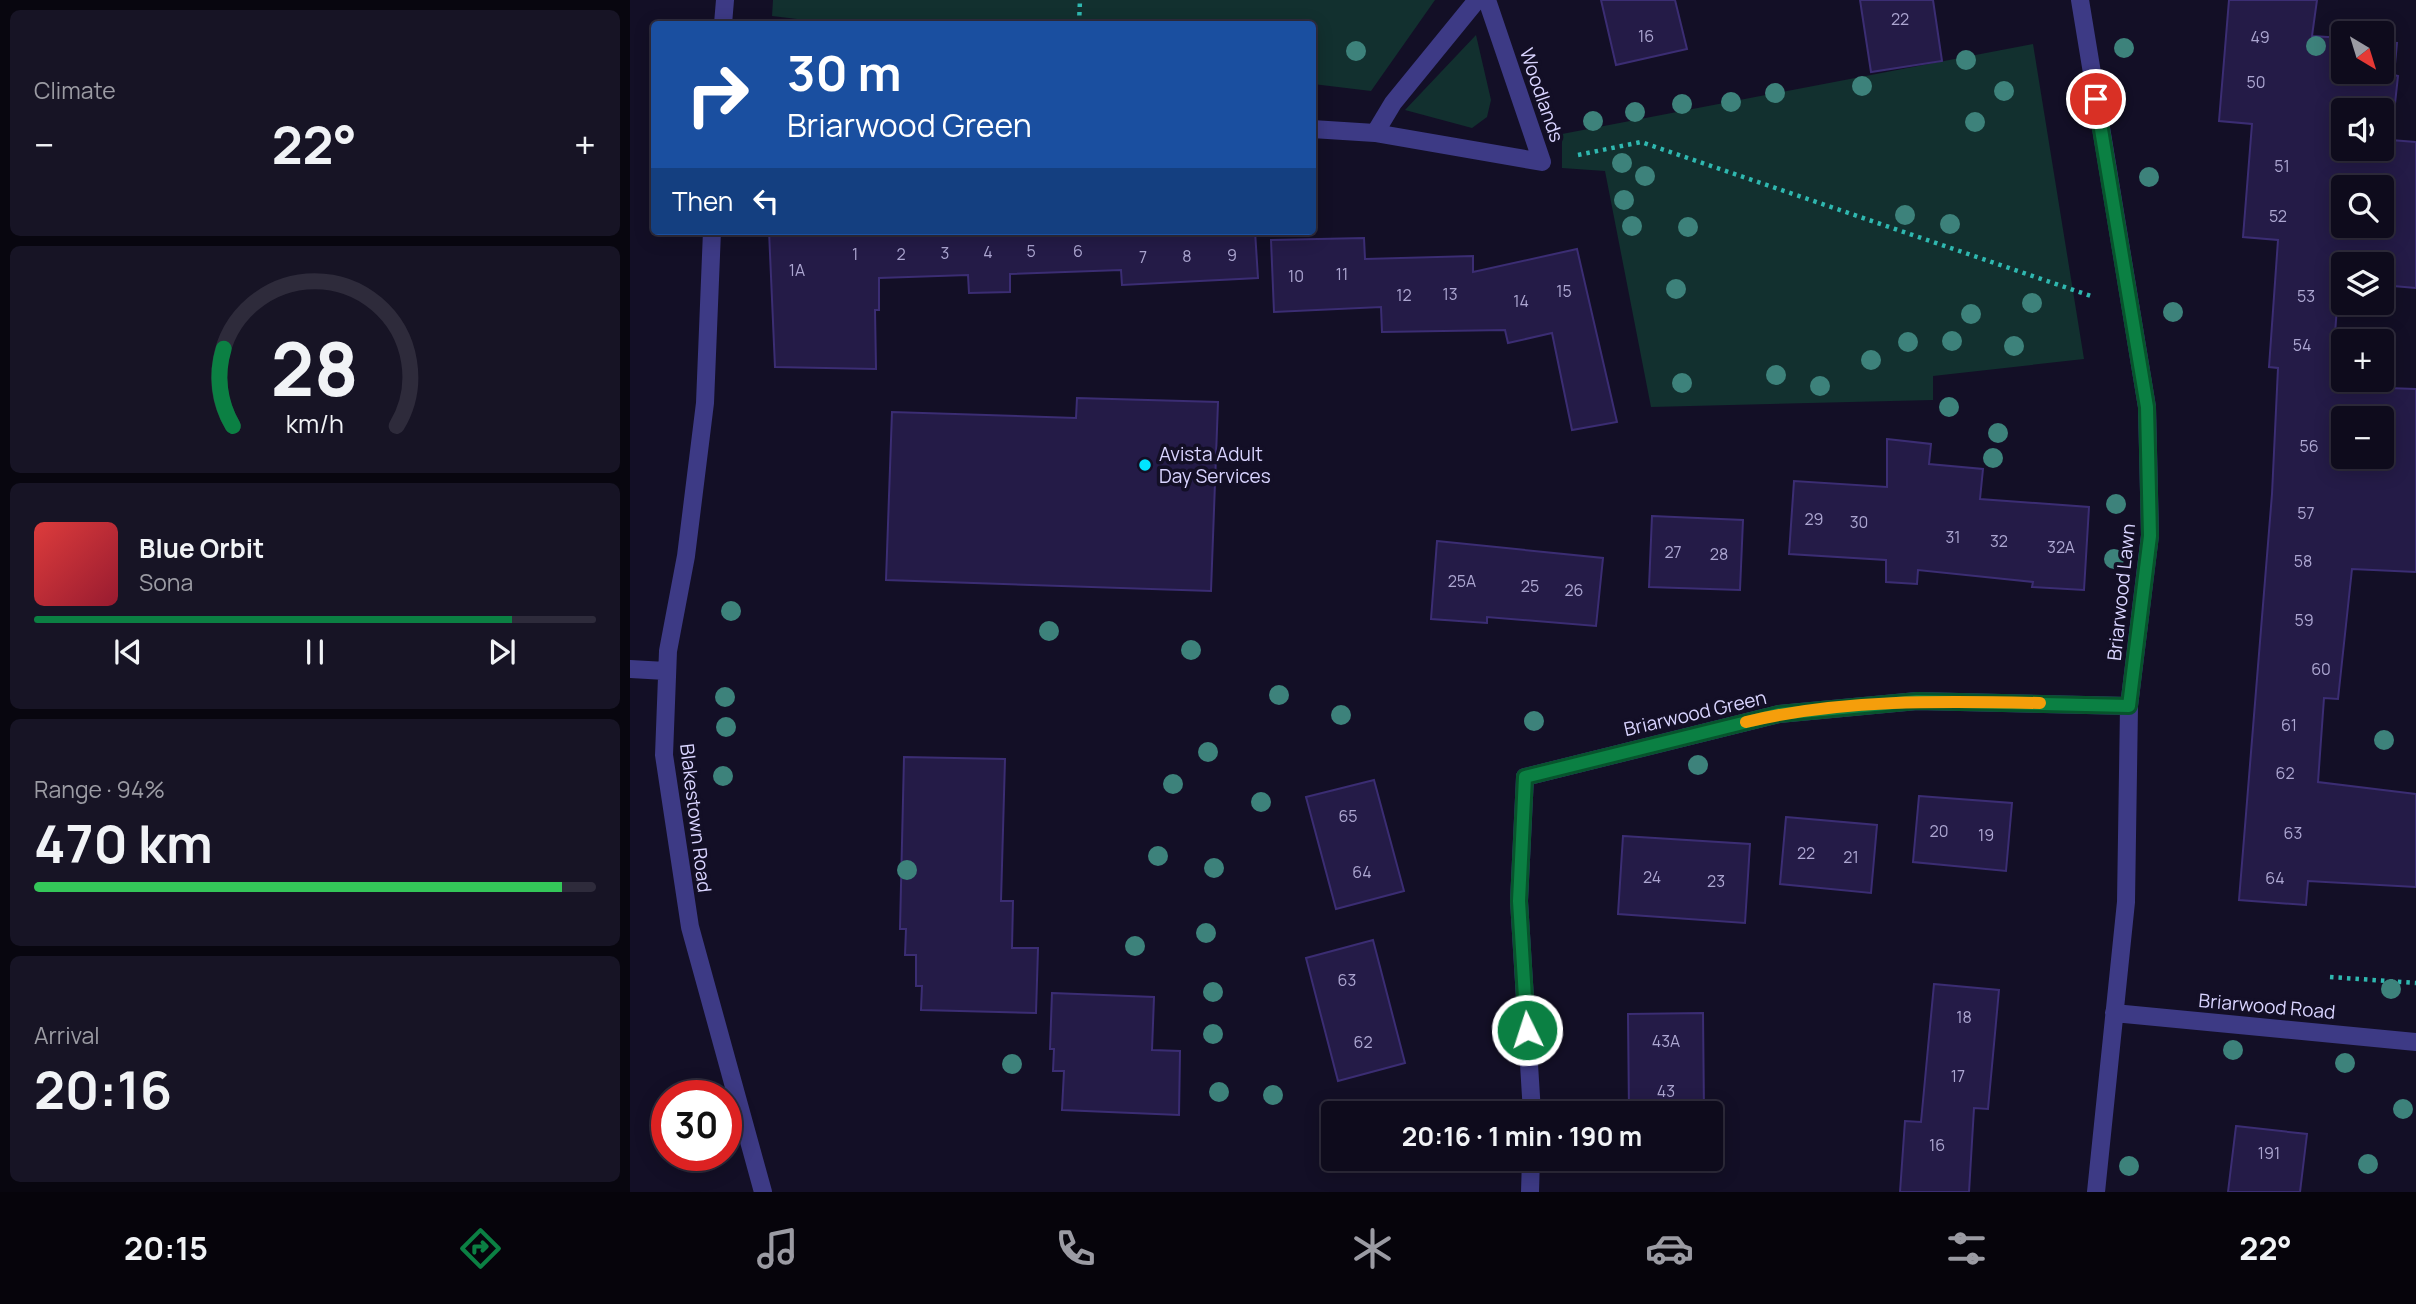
<!DOCTYPE html>
<html lang="en">
<head>
<meta charset="utf-8">
<style>
  :root { --surface:#0e0b1c; --page:#171425; --text:#f1f3f6; --muted:#9b9ba3; --line:#2e2b3b; --accent:#0b8043 }
  body { margin:0; font-family:Manrope,sans-serif; background:var(--page); color:var(--text); height:100vh; display:flex; flex-direction:column; font-size:26px; white-space:nowrap }
  * { box-sizing:border-box; margin:0 }
  p { font-size:23px; color:var(--muted) }
  .icon { flex:none; width:38px; height:38px; fill:none; stroke:currentColor; stroke-width:2; stroke-linecap:round; stroke-linejoin:round }
  .map { position:relative; flex:1; overflow:hidden }
  .panel { display:flex; flex-direction:column; gap:10px; padding:10px; background:#08060f; width:630px }
  .panel>* { flex:none }
  .top-card { position:absolute; left:21px; top:21px; width:665px; height:214px; border-radius:7px; box-shadow:0 4px 18px #0003,0 0 0 2px var(--line); background:#1a4fa0; color:#fff; overflow:hidden }
  .needle { width:46px; rotate:142deg }
  .tools { position:absolute; left:1701px; top:21px; display:grid; gap:14px }
  .tools a { display:grid; place-items:center; width:63px; height:63px; border-radius:7px; background:var(--surface); box-shadow:0 4px 18px #0003,0 0 0 2px var(--line); font-size:35px }
  .speed { position:absolute; left:21px; top:1080px; display:flex; gap:14px; font-size:35px; font-weight:700; text-align:center }
  .speed>* { display:grid; place-content:center; width:91px; height:91px; border-radius:50%; background:var(--surface); box-shadow:0 4px 18px #0003,0 0 0 2px var(--line); line-height:1 }
  .speed .limit { border:10px solid #d22; background:#fff; color:#111 }
  .pin { position:absolute; display:grid; place-items:center; width:60px; height:60px; color:#fff; margin:-30px; border:4px solid #fff; border-radius:50%; box-shadow:0 2px 7px #0007 }
  .me { position:absolute; width:77px; margin:-38px; rotate:356deg; stroke-linejoin:round; filter:drop-shadow(0 0 5px #0008) }
  .turn { display:flex; align-items:center; gap:24px; height:147px; padding:0 21px; font-size:32px }
  .turn .icon { width:91px; height:91px; stroke-width:2.5 }
  .turn b { display:block; font-size:49px; line-height:60px }
  .then { display:flex; align-items:center; height:66px; padding:0 21px; background:#0003; gap:14px; font-size:26px }
  .big { font-size:52px; font-weight:700; line-height:1.1 }
  .panel .tile { flex:1; display:flex; flex-direction:column; justify-content:center; gap:10px; min-width:0; padding:0 24px; border-radius:10px; background:var(--page) }
  .panel .dial { align-items:center; gap:0 }
  .dial svg { height:182px; overflow:visible; fill:none; stroke:var(--line); stroke-width:7; stroke-linecap:round; text-anchor:middle }
  .dial text { fill:var(--text); stroke:none }
  .song { display:flex; align-items:center; gap:21px }
  .cover { width:84px; height:84px; border-radius:10px; background:linear-gradient(135deg,hsl(0 70% 55%),hsl(350 70% 35%)) }
  .played { height:7px; border-radius:4px; background:linear-gradient(90deg,var(--accent) 85%,var(--line) 85%) }
  .keys { display:flex; justify-content:space-around; direction:ltr }
  .heat { display:flex; justify-content:space-between; align-items:center; font-size:38px; direction:ltr }
  .charge { height:10px; border-radius:5px; background:linear-gradient(90deg,#34c759 94%,var(--line) 0) }
  .trip { position:absolute; left:691px; top:1101px; width:402px; height:70px; border-radius:7px; background:var(--surface); box-shadow:0 4px 18px #0003,0 0 0 2px var(--line); font-weight:700; line-height:70px; text-align:center }
  .tabs { display:flex; height:112px; justify-content:space-around; align-items:center; background:#06040b; color:var(--muted) }
  .tabs .icon { width:49px; height:49px }
  .tabs .current { color:var(--accent) }
  .tabs b { font-size:32px; color:var(--text) }
  main { display:flex; flex:1; min-height:0 }
  .map>svg:first-child { display:block }
  .green { fill:#12302f }
  .building { fill:#241b47; stroke:#3b2d73; stroke-width:2; fill-rule:evenodd }
  .lines { fill:none; stroke-linecap:round; stroke-linejoin:round }
  .path { stroke:#2fb8b0; stroke-width:4.5; stroke-dasharray:3.5 5; stroke-linecap:butt }
  .minor { stroke:#3d3a85; stroke-width:18 }
  .tree { fill:#3d827b }
  .route-casing { stroke:#07532c; stroke-width:18 }
  .route { stroke:#0b8043; stroke-width:12 }
  .slow { stroke:#f59e0b; stroke-width:12 }
  .poi-dot { fill:#00e5ff; stroke:#130f26; stroke-width:2.5 }
  .labels { text-anchor:middle; stroke-width:7; stroke-linejoin:round; paint-order:stroke }
  .number-label { font-size:16px; fill:#aca6d1 }
  .street-label { font-size:19px; fill:#d9d4ff; stroke:#130f26 }
  .poi-label { font-size:19px; fill:#d9d4ff; stroke:#130f26; text-anchor:start }
</style>
</head>
<body>
<main>
<section class="panel">
<div class="tile"><p>Climate</p>
<div class="heat"><a>−</a><b class="big">22°</b><a>+</a></div>
</div>
<div class="tile dial"><svg viewBox="0 0 100 80">
<path d="M14 69A42 42 0 1 1 86 69"/>
<path d="M14 69A42 42 0 0 1 10 35" stroke="#0b8043"/>
<text x="50" y="56" font-size="32" font-weight="700">28</text>
<text x="50" y="72" font-size="11">km/h</text>
</svg></div>
<div class="tile">
<div class="song"><i class="cover"></i><div><b>Blue Orbit</b><p>Sona</p></div></div>
<div class="played"></div>
<div class="keys"><svg class="icon" aria-label="previous" viewBox="0 0 24 24"><path d="M18 5L8 12l10 7zM5 5v14"/></svg><svg class="icon" aria-label="pause" viewBox="0 0 24 24"><path d="M8 5v14M16 5v14"/></svg><svg class="icon" aria-label="next" viewBox="0 0 24 24"><path d="M6 5l10 7-10 7zM19 5v14"/></svg></div>
</div>
<div class="tile"><p>Range · 94%</p><b class="big">470 km</b><div class="charge"></div></div>
<div class="tile"><p>Arrival</p><b class="big">20:16</b></div>
</section>
<div class="map">
<svg width="1786" height="1192" viewBox="0 0 1786 1192">
  <rect width="100%" height="100%" fill="#130f26"/>
  <path class="green" d="M 143,0 L 805,0 L 741,91 L 683,84 L 682,24 L 209,24 L 142,16 Z
    M 846,35 L 861,100 L 857,117 L 842,128 L 775,110 Z
    M 1403,44 L 1454,359 L 1303,376 L 1303,400 L 1021,407 L 975,171 L 932,168 L 932,134 Z"/>
  <path class="building" d="M 971,0 L 1045,0 L 1057,49 L 986,65 Z
    M 1230,0 L 1303,0 L 1312,61 L 1241,72 Z
    M 1599,0 L 1687,0 L 1682,36 L 1713,38 L 1713,72 L 1752,72 L 1752,42 L 1767,43 L 1764,75 L 1768,76 L 1761,140 L 1786,142 L 1786,288 L 1752,285 L 1752,264 L 1713,264 L 1713,281 L 1709,281 L 1701,386 L 1786,389 L 1786,572 L 1722,569 L 1708,699 L 1694,698 L 1688,782 L 1786,794 L 1786,887 L 1678,881 L 1676,905 L 1609,900 L 1642,494 L 1648,368 L 1639,367 L 1648,240 L 1613,237 L 1622,124 L 1589,121 ZM 1713,110 L 1752,110 L 1752,149 L 1713,149 ZM 1713,187 L 1752,187 L 1752,226 L 1713,226 ZM 1713,418 L 1752,418 L 1752,457 L 1713,457 Z
    M 139,231 L 625,231 L 628,278 L 492,285 L 491,270 L 380,274 L 380,292 L 339,293 L 338,275 L 249,278 L 249,310 L 245,310 L 246,369 L 145,367 Z
    M 734,238 L 735,259 L 843,256 L 843,272 L 947,249 L 987,422 L 942,430 L 922,333 L 878,343 L 875,330 L 752,332 L 751,307 L 644,312 L 641,240 Z
    M 447,398 L 588,402 L 581,591 L 256,580 L 262,412 L 446,418 Z
    M 1257,439 L 1301,444 L 1299,464 L 1353,469 L 1350,499 L 1459,507 L 1454,590 L 1402,587 L 1403,582 L 1288,570 L 1287,584 L 1256,582 L 1256,560 L 1159,554 L 1164,481 L 1257,487 Z
    M 1022,516 L 1113,520 L 1110,590 L 1019,587 Z
    M 807,541 L 973,558 L 966,626 L 857,617 L 857,623 L 801,619 Z
    M 274,757 L 375,759 L 371,901 L 383,901 L 382,948 L 408,948 L 406,1013 L 291,1010 L 292,986 L 286,986 L 286,955 L 275,955 L 276,929 L 270,929 Z
    M 744,780 L 774,891 L 706,909 L 676,797 Z
    M 1289,796 L 1382,803 L 1376,871 L 1283,862 Z
    M 1156,817 L 1247,825 L 1241,893 L 1150,884 Z
    M 993,836 L 1120,844 L 1115,923 L 988,914 Z
    M 743,940 L 775,1063 L 708,1081 L 676,958 Z
    M 1304,984 L 1369,990 L 1358,1109 L 1344,1108 L 1339,1192 L 1270,1192 L 1275,1121 L 1291,1122 Z
    M 422,993 L 524,997 L 522,1050 L 550,1051 L 549,1115 L 432,1110 L 434,1071 L 423,1071 L 424,1049 L 420,1049 Z
    M 1073,1013 L 1074,1113 L 999,1113 L 998,1014 Z
    M 1606,1126 L 1677,1134 L 1670,1192 L 1598,1192 Z
    M 1000,1158 L 1074,1158 L 1074,1171 L 1000,1172 Z"/>
  <g class="lines">
    <path class="path" d="M 449,24 L 450,0
      M 948,155 L 1011,142 L 1461,296
      M 1700,977 L 1786,983"/>
    <path class="minor" d="M 1450,0 L 1517,407 L 1520,535 L 1499,706 L 1496,902 L 1466,1192
      M 93,24 L 95,0
      M 682,129 L 745,133 L 763,103 L 847,0
      M 745,133 L 912,162 L 857,0
      M 82,231 L 75,403 L 56,556 L 38,651 L 34,755 L 60,927 L 133,1192
      M 0,669 L 36,671
      M 1484,1013 L 1786,1042
      M 902,1113 L 889,901 L 895,777 L 1149,714 L 1287,701 L 1499,706
      M 900,1192 L 901,1158"/>
  </g>
  <g class="tree">
    <circle cx="1686" cy="46" r="10"/>
    <circle cx="1494" cy="48" r="10"/>
    <circle cx="726" cy="51" r="10"/>
    <circle cx="1336" cy="60" r="10"/>
    <circle cx="1232" cy="86" r="10"/>
    <circle cx="1374" cy="91" r="10"/>
    <circle cx="1145" cy="93" r="10"/>
    <circle cx="1101" cy="102" r="10"/>
    <circle cx="1052" cy="104" r="10"/>
    <circle cx="1005" cy="112" r="10"/>
    <circle cx="963" cy="121" r="10"/>
    <circle cx="1345" cy="122" r="10"/>
    <circle cx="992" cy="163" r="10"/>
    <circle cx="1015" cy="176" r="10"/>
    <circle cx="1519" cy="177" r="10"/>
    <circle cx="994" cy="200" r="10"/>
    <circle cx="1275" cy="215" r="10"/>
    <circle cx="1320" cy="224" r="10"/>
    <circle cx="1002" cy="226" r="10"/>
    <circle cx="1058" cy="227" r="10"/>
    <circle cx="1046" cy="289" r="10"/>
    <circle cx="1402" cy="303" r="10"/>
    <circle cx="1543" cy="312" r="10"/>
    <circle cx="1341" cy="314" r="10"/>
    <circle cx="1322" cy="341" r="10"/>
    <circle cx="1278" cy="342" r="10"/>
    <circle cx="1384" cy="346" r="10"/>
    <circle cx="1241" cy="360" r="10"/>
    <circle cx="1146" cy="375" r="10"/>
    <circle cx="1052" cy="383" r="10"/>
    <circle cx="1190" cy="386" r="10"/>
    <circle cx="1319" cy="407" r="10"/>
    <circle cx="1368" cy="433" r="10"/>
    <circle cx="1363" cy="458" r="10"/>
    <circle cx="1486" cy="504" r="10"/>
    <circle cx="1484" cy="559" r="10"/>
    <circle cx="101" cy="611" r="10"/>
    <circle cx="419" cy="631" r="10"/>
    <circle cx="561" cy="650" r="10"/>
    <circle cx="649" cy="695" r="10"/>
    <circle cx="95" cy="697" r="10"/>
    <circle cx="711" cy="715" r="10"/>
    <circle cx="904" cy="721" r="10"/>
    <circle cx="96" cy="727" r="10"/>
    <circle cx="1754" cy="740" r="10"/>
    <circle cx="578" cy="752" r="10"/>
    <circle cx="1068" cy="765" r="10"/>
    <circle cx="93" cy="776" r="10"/>
    <circle cx="543" cy="784" r="10"/>
    <circle cx="631" cy="802" r="10"/>
    <circle cx="528" cy="856" r="10"/>
    <circle cx="584" cy="868" r="10"/>
    <circle cx="277" cy="870" r="10"/>
    <circle cx="576" cy="933" r="10"/>
    <circle cx="505" cy="946" r="10"/>
    <circle cx="1761" cy="989" r="10"/>
    <circle cx="583" cy="992" r="10"/>
    <circle cx="583" cy="1034" r="10"/>
    <circle cx="1603" cy="1050" r="10"/>
    <circle cx="1715" cy="1063" r="10"/>
    <circle cx="382" cy="1064" r="10"/>
    <circle cx="589" cy="1092" r="10"/>
    <circle cx="643" cy="1095" r="10"/>
    <circle cx="1773" cy="1109" r="10"/>
    <circle cx="1738" cy="1164" r="10"/>
    <circle cx="1499" cy="1166" r="10"/>
  </g>
  <g class="lines">
    <defs>
      <path id="route" d="M 897,1030 L 889,901 L 895,777 L 1149,714 L 1287,701 L 1499,706 L 1520,536 L 1517,407 L 1466,99"/>
    </defs>
    <use href="#route" class="route-casing"/>
    <use href="#route" class="route"/>
    <path class="slow" d="M 1116,722 C 1212,699 1311,701 1410,703"/>
  </g>
  <circle class="poi-dot" cx="515" cy="465" r="7"/>
  <g class="labels">
    <g class="number-label">
      <text x="1270" y="25">22</text>
      <text x="1016" y="42">16</text>
      <text x="1630" y="43">49</text>
      <text x="1626" y="88">50</text>
      <text x="1652" y="172">51</text>
      <text x="1648" y="222">52</text>
      <text x="401" y="257">5</text>
      <text x="448" y="257">6</text>
      <text x="358" y="258">4</text>
      <text x="315" y="259">3</text>
      <text x="225" y="260">1</text>
      <text x="271" y="260">2</text>
      <text x="602" y="261">9</text>
      <text x="557" y="262">8</text>
      <text x="513" y="263">7</text>
      <text x="167" y="276">1A</text>
      <text x="712" y="280">11</text>
      <text x="666" y="282">10</text>
      <text x="934" y="297">15</text>
      <text x="820" y="300">13</text>
      <text x="774" y="301">12</text>
      <text x="1676" y="302">53</text>
      <text x="891" y="307">14</text>
      <text x="1672" y="351">54</text>
      <text x="1679" y="452">56</text>
      <text x="1676" y="519">57</text>
      <text x="1184" y="525">29</text>
      <text x="1229" y="528">30</text>
      <text x="1323" y="543">31</text>
      <text x="1369" y="547">32</text>
      <text x="1431" y="553">32A</text>
      <text x="1043" y="558">27</text>
      <text x="1089" y="560">28</text>
      <text x="1673" y="567">58</text>
      <text x="832" y="587">25A</text>
      <text x="900" y="592">25</text>
      <text x="944" y="596">26</text>
      <text x="1674" y="626">59</text>
      <text x="1691" y="675">60</text>
      <text x="1659" y="731">61</text>
      <text x="1655" y="779">62</text>
      <text x="718" y="822">65</text>
      <text x="1309" y="837">20</text>
      <text x="1663" y="839">63</text>
      <text x="1356" y="841">19</text>
      <text x="1176" y="859">22</text>
      <text x="1221" y="863">21</text>
      <text x="732" y="878">64</text>
      <text x="1022" y="883">24</text>
      <text x="1645" y="884">64</text>
      <text x="1086" y="887">23</text>
      <text x="717" y="986">63</text>
      <text x="1334" y="1023">18</text>
      <text x="1036" y="1047">43A</text>
      <text x="733" y="1048">62</text>
      <text x="1328" y="1082">17</text>
      <text x="1036" y="1097">43</text>
      <text x="1307" y="1151">16</text>
      <text x="1639" y="1159">191</text>
    </g>
    <g class="street-label">
      <text transform="translate(912 95) rotate(71)" y="7">Woodlands</text>
      <text transform="translate(1491 592) rotate(-84)" y="7">Briarwood Lawn</text>
      <text transform="translate(1065 713) rotate(-13)" y="7">Briarwood Green</text>
      <text transform="translate(66 818) rotate(83)" y="7">Blakestown Road</text>
      <text transform="translate(1637 1006) rotate(5)" y="7">Briarwood Road</text>
    </g>
    <g class="poi-label">
      <text x="529" y="461">Avista Adult<tspan x="529" dy="22">Day Services</tspan></text>
    </g>
  </g>
</svg>
<div class="tools">
<a><svg class="needle" viewBox="-14 -14 28 28"><path d="M0-13l5 13h-10z" fill="#e53935"/><path d="M0 13l5-13h-10z" fill="#9b9ba3"/></svg></a>
<a><svg class="icon" aria-label="sound" viewBox="0 0 24 24"><path d="M4 9h4l5-4v14l-5-4H4zM17 9q2 3 0 6"/></svg></a>
<a><svg class="icon" aria-label="search" viewBox="0 0 24 24"><circle cx="10" cy="10" r="6"/><path d="M15 15l6 6"/></svg></a>
<a><svg class="icon" aria-label="layers" viewBox="0 0 24 24"><path d="M12 4l9 5-9 5-9-5zM3 14l9 5 9-5"/></svg></a>
<a>+</a>
<a>−</a>
</div>
<div class="speed"><div class="limit">30</div></div>
<div class="pin" style="left:1466px;top:99px;background:#d93025"><svg class="icon" aria-label="arrive" viewBox="0 0 24 24"><path d="M6 21V4h12l-3 4 3 4H6"/></svg></div>
<svg class="me" style="left:897px;top:1030px" viewBox="-20 -20 40 40"><circle r="17" fill="#0b8043" stroke="#fff" stroke-width="3"/><path d="M0-11L8 9 0 5-8 9z" fill="#fff"/></svg>
<div class="trip">20:16 · 1 min · 190 m</div>
<div class="top-card">
<div class="turn"><svg class="icon" aria-label="right" viewBox="0 0 24 24"><path d="M7 20v-9h11M14 6l5 5-5 5"/></svg><div><b>30 m</b>Briarwood Green</div></div>
<div class="then">Then<svg class="icon" aria-label="left" viewBox="0 0 24 24"><path d="M17 20v-9H6M10 6l-5 5 5 5"/></svg></div>
</div>
</div>
</main>
<nav class="tabs">
<b>20:15</b>
<svg class="icon current" aria-label="directions" viewBox="0 0 24 24"><path d="M12 3l9 9-9 9-9-9zM9 14v-3h6M13 9l2 2-2 2"/></svg>
<svg class="icon" aria-label="music" viewBox="0 0 24 24"><path d="M9 18V5l10-2v13"/><circle cx="6" cy="18" r="3"/><circle cx="16" cy="16" r="3"/></svg>
<svg class="icon" aria-label="phone" viewBox="0 0 24 24"><path d="M5 4h4l2 5-3 2q2 4 5 5l2-3 5 2v4C11 20 4 13 5 4z"/></svg>
<svg class="icon" aria-label="climate" viewBox="0 0 24 24"><path d="M12 3v18M4 7l16 10M4 17L20 7"/></svg>
<svg class="icon" aria-label="car" viewBox="0 0 24 24"><path d="M5 17H2v-5l4-1 3-4h7l3 4 3 1v5h-3M9 17h6M6 11h13"/><circle cx="7" cy="17" r="2"/><circle cx="17" cy="17" r="2"/></svg>
<svg class="icon" aria-label="filters" viewBox="0 0 24 24"><path d="M4 7h16M4 17h16"/><circle cx="9" cy="7" r="2"/><circle cx="15" cy="17" r="2"/></svg>
<b>22°</b>
</nav>
</body>
</html>
